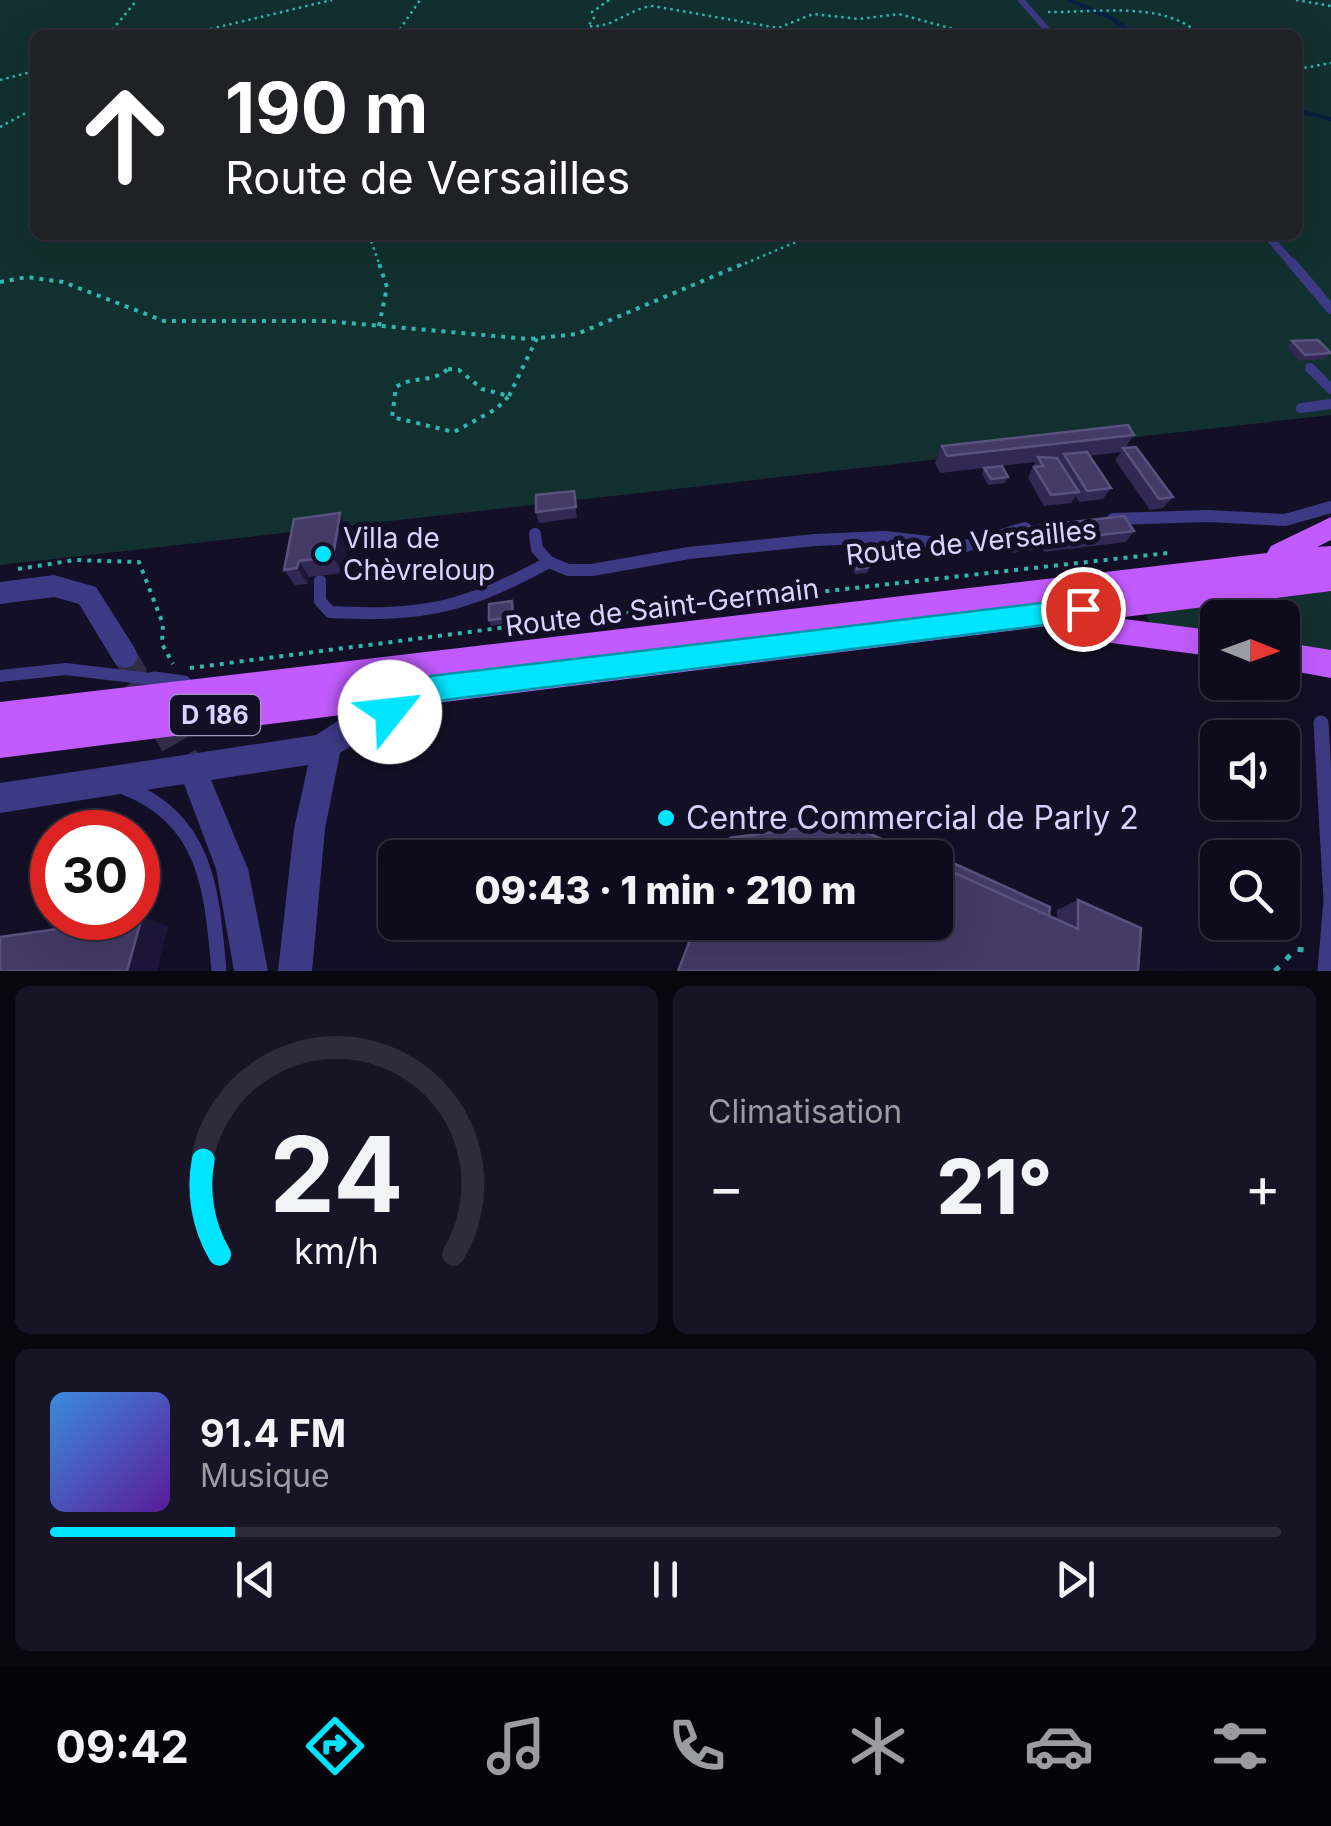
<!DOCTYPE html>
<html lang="fr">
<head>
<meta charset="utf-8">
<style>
  :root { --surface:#0e0b1c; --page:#171425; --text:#f1f3f6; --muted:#9b9ba3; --line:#2e2b3b; --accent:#00e5ff }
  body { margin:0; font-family:Inter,sans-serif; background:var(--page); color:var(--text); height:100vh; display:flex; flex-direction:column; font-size:38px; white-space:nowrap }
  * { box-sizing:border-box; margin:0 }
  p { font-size:32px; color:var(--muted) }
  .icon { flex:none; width:55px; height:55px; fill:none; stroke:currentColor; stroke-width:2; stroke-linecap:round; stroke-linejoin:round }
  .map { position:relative; height:971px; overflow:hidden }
  .side { display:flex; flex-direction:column; gap:15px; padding:15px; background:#08060f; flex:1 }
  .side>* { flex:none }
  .hud { position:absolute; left:30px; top:30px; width:1272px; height:210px; border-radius:15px; box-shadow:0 10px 40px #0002,0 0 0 2px var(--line); background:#202124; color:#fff; overflow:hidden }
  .needle { width:65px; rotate:91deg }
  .tools { position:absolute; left:1200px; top:600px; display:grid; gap:20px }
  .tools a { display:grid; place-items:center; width:100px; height:100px; border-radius:15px; background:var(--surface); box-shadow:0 10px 40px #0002,0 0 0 2px var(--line); font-size:50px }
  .speed { position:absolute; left:30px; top:810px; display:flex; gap:20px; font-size:50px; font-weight:700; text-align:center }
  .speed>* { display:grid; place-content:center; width:130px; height:130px; border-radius:50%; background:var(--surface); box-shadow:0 10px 40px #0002,0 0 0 2px var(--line); line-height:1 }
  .speed .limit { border:15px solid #d22; background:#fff; color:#111 }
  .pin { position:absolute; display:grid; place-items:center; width:85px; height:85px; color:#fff; margin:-42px; border:5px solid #fff; border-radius:50%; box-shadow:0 2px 10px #0007 }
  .me { position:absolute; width:110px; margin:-55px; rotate:61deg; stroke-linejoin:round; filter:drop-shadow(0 0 8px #0008) }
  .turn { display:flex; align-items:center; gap:35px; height:210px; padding:0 30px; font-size:45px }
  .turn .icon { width:130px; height:130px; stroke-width:2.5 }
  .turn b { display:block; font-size:70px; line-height:85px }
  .big { font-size:75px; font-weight:800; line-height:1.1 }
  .side .tile { flex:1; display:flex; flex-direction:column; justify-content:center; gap:15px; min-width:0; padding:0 35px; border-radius:15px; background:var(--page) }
  .side .dial { align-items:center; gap:0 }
  .dial svg { height:260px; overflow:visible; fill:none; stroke:var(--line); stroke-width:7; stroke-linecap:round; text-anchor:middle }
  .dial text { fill:var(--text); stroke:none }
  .song { display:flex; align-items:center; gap:30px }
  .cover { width:120px; height:120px; border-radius:15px; background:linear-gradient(135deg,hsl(210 70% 55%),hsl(270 70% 35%)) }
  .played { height:10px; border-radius:5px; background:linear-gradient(90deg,var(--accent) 15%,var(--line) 15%) }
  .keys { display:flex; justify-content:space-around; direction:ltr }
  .heat { display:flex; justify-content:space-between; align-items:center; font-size:55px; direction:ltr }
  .side .tiles { flex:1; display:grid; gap:15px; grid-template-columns:1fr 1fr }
  .tile:last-child { grid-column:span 2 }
  .trip { position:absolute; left:378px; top:840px; width:575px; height:100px; border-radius:15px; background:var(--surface); box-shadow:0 10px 40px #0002,0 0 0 2px var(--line); font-weight:800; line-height:100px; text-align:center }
  .tabs { display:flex; height:160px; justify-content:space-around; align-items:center; background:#06040b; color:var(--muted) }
  .tabs .icon { width:70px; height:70px }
  .tabs .active { color:var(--accent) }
  .tabs b { font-size:45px; color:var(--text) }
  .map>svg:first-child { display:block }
  .green { fill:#12302f; fill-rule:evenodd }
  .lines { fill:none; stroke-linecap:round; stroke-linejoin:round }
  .stream { stroke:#0a1f44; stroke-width:4 }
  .street-tunnel-far1 { stroke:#312d47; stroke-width:24; stroke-dasharray:24 12; stroke-linecap:butt }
  .street-tunnel { stroke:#312d47; stroke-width:30; stroke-dasharray:30 15; stroke-linecap:butt }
  .path-far2 { stroke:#2fb8b0; stroke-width:2.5; stroke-dasharray:2.5 4; stroke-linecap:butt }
  .path-far1 { stroke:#2fb8b0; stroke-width:4; stroke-dasharray:4 6; stroke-linecap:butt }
  .path { stroke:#2fb8b0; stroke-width:5; stroke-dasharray:6 10; stroke-linecap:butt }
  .lane-far4 { stroke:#3d3a85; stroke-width:6 }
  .lane-far3 { stroke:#3d3a85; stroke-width:8 }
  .lane-far2 { stroke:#3d3a85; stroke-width:10 }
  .lane-far1 { stroke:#3d3a85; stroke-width:12 }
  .lane { stroke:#3d3a85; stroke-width:15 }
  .street { fill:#3d3a85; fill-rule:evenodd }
  .primary { fill:#c25bff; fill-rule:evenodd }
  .wall { fill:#312854 }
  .shaded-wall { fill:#1d163a }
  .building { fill:#433a66; stroke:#5a527e; stroke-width:2.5 }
  .route { fill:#00e5ff; stroke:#0095a6; stroke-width:2.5 }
  .poi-dot { fill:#00e5ff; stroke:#130f26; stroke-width:4 }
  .labels { text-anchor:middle; stroke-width:10; stroke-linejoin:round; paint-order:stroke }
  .shield { fill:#130f26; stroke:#9e99be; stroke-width:2.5 }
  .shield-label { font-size:25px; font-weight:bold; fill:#d9d4ff }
  .poi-label { font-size:28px; fill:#d9d4ff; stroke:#130f26; text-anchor:start }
  .street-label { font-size:28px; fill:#d9d4ff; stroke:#130f26 }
  .near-poi-label { font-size:32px; fill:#d9d4ff; stroke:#130f26; text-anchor:start }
</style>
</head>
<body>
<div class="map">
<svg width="1331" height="971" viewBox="0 0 1331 971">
  <rect width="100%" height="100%" fill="#130f26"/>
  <path class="green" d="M 0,0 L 1331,0 L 1331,415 L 0,565 ZM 35,35 L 1298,35 L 1298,235 L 35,235 Z
    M 1331,591 L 1331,653 L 1283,645 L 1282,618 L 1218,618 L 1217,636 L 1151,626 L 1144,609 Z"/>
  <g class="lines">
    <path class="stream" d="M 1069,0 L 1111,18 L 1136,35
      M 1298,111 L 1331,119"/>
    <path class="street-tunnel-far1" d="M 125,656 L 140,682"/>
    <path class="street-tunnel" d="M 138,679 L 195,778"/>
    <path class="path-far2" d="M 609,0 L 592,12 L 594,18 L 588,26 C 613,29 629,8 653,6 L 778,28 L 813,14 L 859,19 L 899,14 L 964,32 L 1035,32
      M 1296,0 L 1331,6
      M 1048,12 C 1094,13 1165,0 1200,35
      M 108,35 L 137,0
      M 185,35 L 332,0
      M 396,35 L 420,0
      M 1298,69 L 1331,63
      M 0,80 L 35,71
      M 0,127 L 35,108
      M 369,235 L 380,266
      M 739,266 L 813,235"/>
    <path class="path-far1" d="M 0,282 L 27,277 L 63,282 L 164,321 L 326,321 L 529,339 L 577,334 L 745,263
      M 379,326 L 387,287 L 379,263
      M 448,369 L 459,370 L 482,389 L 509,396 L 496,409 L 454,432 L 392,417 L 396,387 C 414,375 430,384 448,369 Z
      M 509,396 L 537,338
      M 18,569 L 75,560 L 139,562 L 163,624 L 162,644 L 173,664
      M 190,668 L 531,624 L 1168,553"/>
    <path class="path" d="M 1275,971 L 1296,949 L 1311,951"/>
    <path class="lane-far4" d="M 1021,0 L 1052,35"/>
    <path class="lane-far3" d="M 1244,235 L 1268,236
      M 1267,235 L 1294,266"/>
    <path class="lane-far2" d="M 1292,263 L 1331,309
      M 1310,368 L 1331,389
      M 1301,408 L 1331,404"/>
    <path class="lane-far1" d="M 1113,519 L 1208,516 L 1285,520 L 1331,507
      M 535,534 L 537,549 L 549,562 L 568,570 L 592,570 L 689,553 L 815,540 L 885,537 L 965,546 L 1025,528
      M 320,581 L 320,601 L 330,612 C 425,617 466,607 549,562
      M 0,676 L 66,669 L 175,682"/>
    <path class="lane" d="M 154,679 L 184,683
      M 1321,723 L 1331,900 L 1325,971
      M 126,788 C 209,820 212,896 219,971"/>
    <path class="street" d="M 54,575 L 96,587 L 134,647 L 138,656 L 134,665 L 125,668 L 116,665 L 79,604 L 54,597 L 0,604 L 0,582 Z
      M 431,676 L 441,680 L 445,689 C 433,716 399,718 375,730 C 363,736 352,746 340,753 L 325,829 L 312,971 L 278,971 L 294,829 L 308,765 L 211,780 L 248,869 L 268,971 L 234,971 L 216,869 L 184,784 L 0,813 L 0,783 L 316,735 L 355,710 L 398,695 Z"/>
    <path class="primary" d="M 1331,517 L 1331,540 L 1317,547 L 1331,546 L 1331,591 L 1116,618 L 1218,631 L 1218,657 L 1081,639 L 1048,626 L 0,758 L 0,702 L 1267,553 L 1271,546 Z
      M 1282,642 L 1331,650 L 1331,678 L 1282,669 Z"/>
  </g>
  <path class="wall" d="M 1292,341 L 1331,353 L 1326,359 L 1300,361 L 1287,347 Z
    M 1134,435 L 1125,448 L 1173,497 L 1163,508 L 1150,510 L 1115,460 L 1121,452 L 1089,456 L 1111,488 L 1103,499 L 1079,502 L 1076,496 L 1071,503 L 1044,506 L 1028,478 L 1035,462 L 940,473 L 935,463 L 942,446 Z
    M 984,468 L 1008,477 L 1005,483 L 988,485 L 982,474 Z
    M 574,491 L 577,518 L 539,523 L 536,512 Z
    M 349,529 L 343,573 L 309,577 L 308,584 L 295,585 L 284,570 Z
    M 1011,529 L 1134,531 L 1126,542 L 1044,552 L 1042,549 L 1011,553 L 1004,540 Z
    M 853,556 L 869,567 L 867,573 L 855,574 L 851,561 Z
    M 512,601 L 514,622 L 491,626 L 489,620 Z
    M 911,844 L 1057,920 L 1057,910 L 1078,900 L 1138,971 L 906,850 Z"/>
  <path class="shaded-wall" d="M 340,513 L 349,529 L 343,573 L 333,557 Z
    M 299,561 L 309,577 L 308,584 L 297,568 Z
    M 142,917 L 168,926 L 157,971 L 127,971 Z"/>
  <path class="building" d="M 1318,340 L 1331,353 L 1305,355 L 1292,341 Z
    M 1128,425 L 1134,435 L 947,456 L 942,446 Z
    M 1136,447 L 1173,497 L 1159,499 L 1123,448 Z
    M 1087,452 L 1111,488 L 1087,491 L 1064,454 Z
    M 1038,457 L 1057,458 L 1079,492 L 1051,495 L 1034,467 L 1043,466 Z
    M 1002,466 L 1008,477 L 991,479 L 984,468 Z
    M 574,491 L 576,507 L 536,512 L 536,495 Z
    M 340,513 L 333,557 L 299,561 L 297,568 L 284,570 L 294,519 Z
    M 1124,516 L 1134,531 L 1051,541 L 1049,538 L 1018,542 L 1011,529 Z
    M 865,554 L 869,567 L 857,569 L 853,556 Z
    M 512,601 L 513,617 L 489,620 L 489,604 Z
    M 845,822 L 922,858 L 723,858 L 730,838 Z
    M 911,844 L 1050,907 L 1049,916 L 935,864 L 935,858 L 922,858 L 909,852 Z
    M 935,864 L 1078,929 L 1078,900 L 1141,928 L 1138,971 L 678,971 L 697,922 L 935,922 Z
    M 142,917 L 127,971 L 0,971 L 0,937 Z"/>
  <path class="route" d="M 1083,598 L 1092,601 L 1096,609 L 1092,617 L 1083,620 L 437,701 C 421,715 401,730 380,722 L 376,712 L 380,703 L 402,695 L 431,676 Z"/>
  <g class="poi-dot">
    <circle cx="323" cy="554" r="10"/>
    <circle cx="666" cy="818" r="10"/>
  </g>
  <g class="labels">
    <rect class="shield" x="170" y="695" width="90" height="40" rx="8"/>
    <g class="shield-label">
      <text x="215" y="724">D 186</text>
    </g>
    <g class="poi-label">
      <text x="343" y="548">Villa de<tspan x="343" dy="32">Chèvreloup</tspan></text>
    </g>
    <g class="street-label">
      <text transform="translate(971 542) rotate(-6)" y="10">Route de Versailles</text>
      <text transform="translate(662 607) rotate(-7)" y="10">Route de Saint-Germain</text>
    </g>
    <g class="near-poi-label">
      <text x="686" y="829">Centre Commercial de Parly 2</text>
    </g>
  </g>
</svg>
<div class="tools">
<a><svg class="needle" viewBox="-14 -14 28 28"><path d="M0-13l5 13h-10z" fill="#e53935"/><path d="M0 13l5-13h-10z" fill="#9b9ba3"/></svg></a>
<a><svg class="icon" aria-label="sound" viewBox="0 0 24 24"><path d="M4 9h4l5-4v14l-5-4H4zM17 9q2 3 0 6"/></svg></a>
<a><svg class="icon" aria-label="search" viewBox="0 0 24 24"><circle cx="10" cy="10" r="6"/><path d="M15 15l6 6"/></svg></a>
</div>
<div class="speed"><div class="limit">30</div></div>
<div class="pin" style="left:1083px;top:609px;background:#d93025"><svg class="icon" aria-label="arrive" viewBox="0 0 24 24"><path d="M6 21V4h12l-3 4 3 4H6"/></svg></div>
<svg class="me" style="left:390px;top:712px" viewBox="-20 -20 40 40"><circle r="19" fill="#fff"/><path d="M0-13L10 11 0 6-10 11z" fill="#00e5ff"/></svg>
<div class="trip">09:43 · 1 min · 210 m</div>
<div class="hud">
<div class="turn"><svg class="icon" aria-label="ahead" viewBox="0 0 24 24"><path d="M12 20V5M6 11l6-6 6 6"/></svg><div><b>190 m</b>Route de Versailles</div></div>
</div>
</div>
<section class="side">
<div class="tiles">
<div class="tile dial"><svg viewBox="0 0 100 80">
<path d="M14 69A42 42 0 1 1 86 69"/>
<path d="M14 69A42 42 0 0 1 9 40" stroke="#00e5ff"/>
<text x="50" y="56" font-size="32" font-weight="700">24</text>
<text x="50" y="72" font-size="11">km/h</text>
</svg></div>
<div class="tile"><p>Climatisation</p>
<div class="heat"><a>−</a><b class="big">21°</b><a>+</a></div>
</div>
<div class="tile">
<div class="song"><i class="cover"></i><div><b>91.4 FM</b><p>Musique</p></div></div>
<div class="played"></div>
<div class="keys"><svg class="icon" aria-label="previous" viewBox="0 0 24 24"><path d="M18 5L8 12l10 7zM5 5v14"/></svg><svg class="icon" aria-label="pause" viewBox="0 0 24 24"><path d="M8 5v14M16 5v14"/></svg><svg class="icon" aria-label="next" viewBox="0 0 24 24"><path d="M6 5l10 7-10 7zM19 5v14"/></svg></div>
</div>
</div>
</section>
<nav class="tabs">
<b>09:42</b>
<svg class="icon active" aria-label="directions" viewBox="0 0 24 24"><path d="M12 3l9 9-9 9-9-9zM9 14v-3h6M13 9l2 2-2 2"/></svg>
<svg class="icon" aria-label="music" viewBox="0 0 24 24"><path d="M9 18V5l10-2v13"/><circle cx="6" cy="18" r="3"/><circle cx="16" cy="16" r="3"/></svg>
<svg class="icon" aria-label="phone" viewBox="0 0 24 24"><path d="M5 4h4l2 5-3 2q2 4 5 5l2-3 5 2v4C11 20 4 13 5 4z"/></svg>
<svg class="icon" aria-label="climate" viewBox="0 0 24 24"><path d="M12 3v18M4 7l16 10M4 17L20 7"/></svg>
<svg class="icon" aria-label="car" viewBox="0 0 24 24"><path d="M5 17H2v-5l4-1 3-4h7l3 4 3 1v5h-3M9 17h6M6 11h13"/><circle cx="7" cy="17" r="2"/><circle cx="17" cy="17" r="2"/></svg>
<svg class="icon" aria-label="filters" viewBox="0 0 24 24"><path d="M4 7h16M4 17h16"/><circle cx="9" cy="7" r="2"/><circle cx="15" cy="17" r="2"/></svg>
</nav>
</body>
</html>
